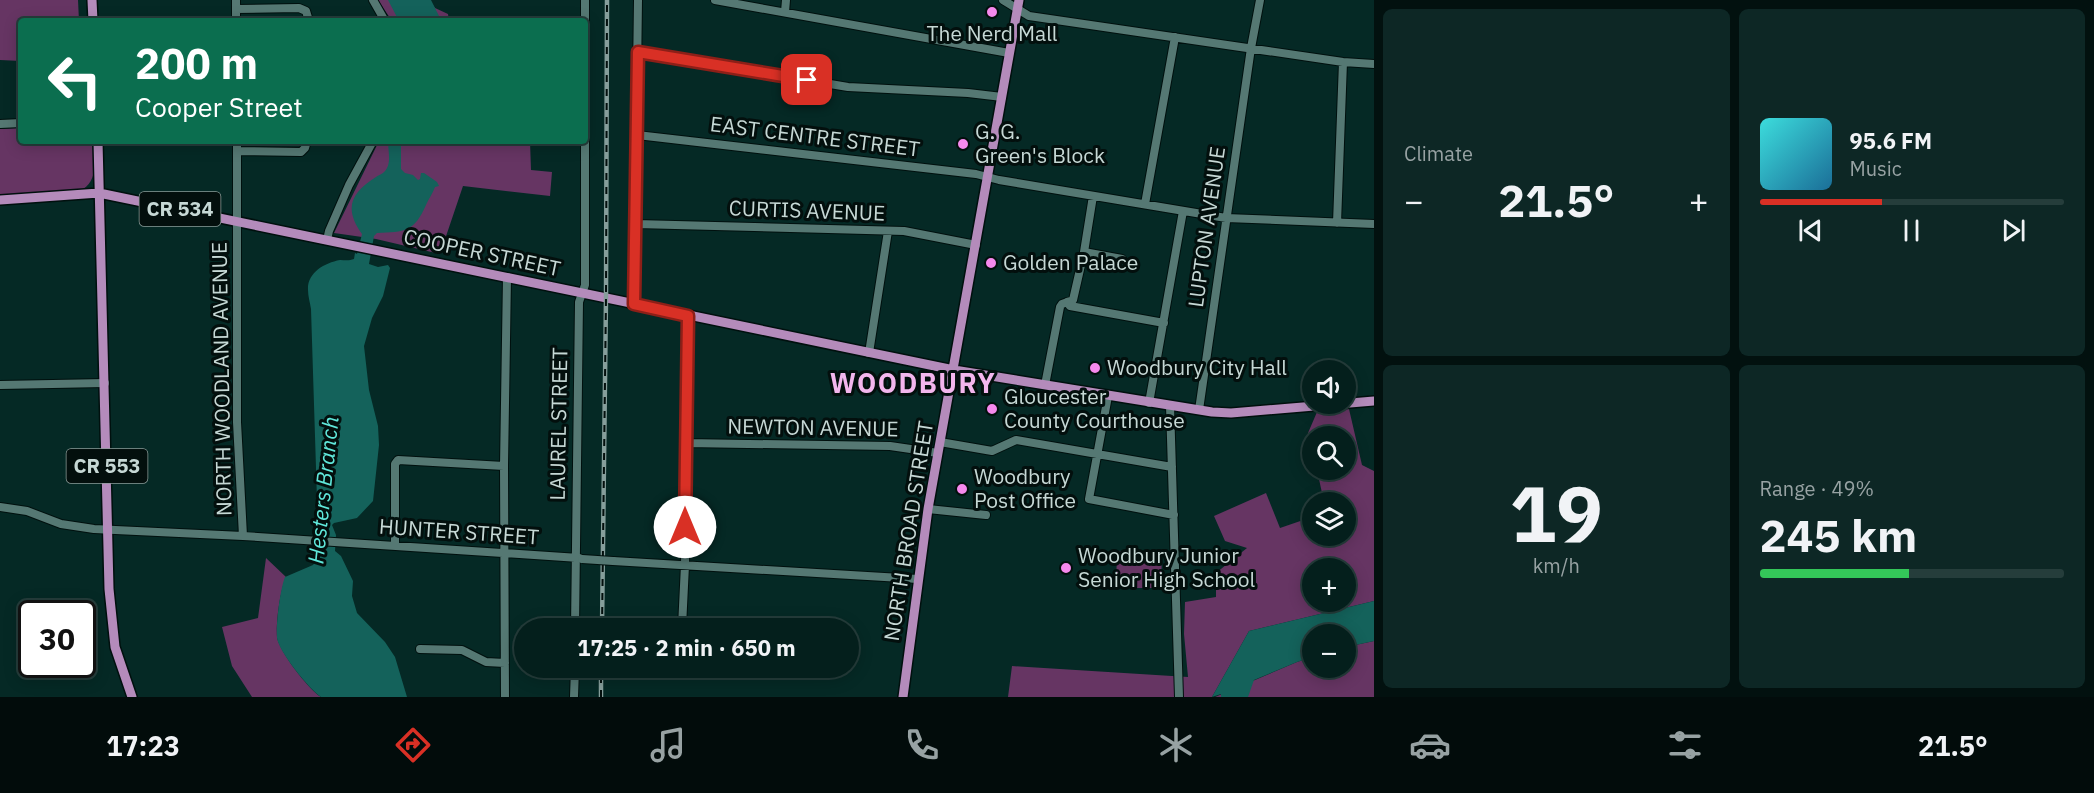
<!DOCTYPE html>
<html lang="en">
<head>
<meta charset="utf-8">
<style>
  :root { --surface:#041f1c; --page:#0d2725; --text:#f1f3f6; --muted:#97a2a3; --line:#253d3b; --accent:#d93025 }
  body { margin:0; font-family:"IBM Plex Sans",sans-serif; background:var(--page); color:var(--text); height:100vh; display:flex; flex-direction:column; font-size:22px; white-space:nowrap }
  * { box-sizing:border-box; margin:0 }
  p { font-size:20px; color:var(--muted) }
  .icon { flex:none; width:33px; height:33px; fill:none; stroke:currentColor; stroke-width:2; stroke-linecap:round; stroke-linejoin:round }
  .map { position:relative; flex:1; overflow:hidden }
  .side { display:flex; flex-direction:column; gap:9px; padding:9px; background:#02110f; width:720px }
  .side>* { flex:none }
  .hud { position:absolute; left:18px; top:18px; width:570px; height:126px; border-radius:6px; box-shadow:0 3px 15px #0003,0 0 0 2px var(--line); background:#0b6e4f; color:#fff; overflow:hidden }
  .tools { position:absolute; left:1302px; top:360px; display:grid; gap:12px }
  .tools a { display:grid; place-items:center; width:54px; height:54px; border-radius:50%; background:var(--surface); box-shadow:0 3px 15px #0003,0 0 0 2px var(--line); font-size:30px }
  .speed { position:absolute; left:18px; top:600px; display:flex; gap:12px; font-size:30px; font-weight:700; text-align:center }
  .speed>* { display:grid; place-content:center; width:78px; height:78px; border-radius:50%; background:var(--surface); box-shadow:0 3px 15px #0003,0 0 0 2px var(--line); line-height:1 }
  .speed .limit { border:3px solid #111; border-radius:9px; background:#fff; color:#111 }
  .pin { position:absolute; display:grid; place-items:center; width:51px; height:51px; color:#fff; margin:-26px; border-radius:12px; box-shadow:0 3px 9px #0006 }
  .me { position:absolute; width:66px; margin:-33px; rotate:0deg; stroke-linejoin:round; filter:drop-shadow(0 0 4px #0008) }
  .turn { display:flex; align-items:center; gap:21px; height:126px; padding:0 18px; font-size:27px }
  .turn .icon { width:78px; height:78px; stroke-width:2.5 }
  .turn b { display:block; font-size:42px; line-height:51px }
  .big { font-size:45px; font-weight:700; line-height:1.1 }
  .side .card { flex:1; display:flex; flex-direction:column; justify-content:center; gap:9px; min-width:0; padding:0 21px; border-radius:9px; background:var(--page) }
  .side .dial { align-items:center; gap:0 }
  .dial b { font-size:78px; line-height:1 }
  .song { display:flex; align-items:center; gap:18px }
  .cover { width:72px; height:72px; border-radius:9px; background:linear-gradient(135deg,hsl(180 70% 55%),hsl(200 70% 35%)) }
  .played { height:6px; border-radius:3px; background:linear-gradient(90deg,var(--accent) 40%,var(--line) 40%) }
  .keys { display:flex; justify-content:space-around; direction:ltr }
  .heat { display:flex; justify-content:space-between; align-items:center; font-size:33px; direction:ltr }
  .charge { height:9px; border-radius:4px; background:linear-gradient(90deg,#34c759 49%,var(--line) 0) }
  .side .tiles { flex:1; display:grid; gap:9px; grid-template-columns:repeat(2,1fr) }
  .trip { position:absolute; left:514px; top:618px; width:345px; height:60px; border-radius:30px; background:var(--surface); box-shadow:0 3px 15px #0003,0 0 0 2px var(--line); font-weight:700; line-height:60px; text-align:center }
  .tab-bar { display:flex; height:96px; justify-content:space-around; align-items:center; background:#020c0b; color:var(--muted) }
  .tab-bar .icon { width:42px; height:42px }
  .tab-bar .on { color:var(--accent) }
  .tab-bar b { font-size:27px; color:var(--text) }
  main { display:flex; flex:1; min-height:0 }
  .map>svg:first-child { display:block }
  .green { fill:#663563; fill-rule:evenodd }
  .water { fill:#14625b }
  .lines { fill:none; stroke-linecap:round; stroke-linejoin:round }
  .minor-casing { stroke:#00100e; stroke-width:10 }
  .major-casing { stroke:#00100e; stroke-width:12 }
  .minor { stroke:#557873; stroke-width:8 }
  .major { stroke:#b48bbb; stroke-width:9 }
  .rail-casing { stroke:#869e9b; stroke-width:4.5 }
  .rail { stroke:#030f0d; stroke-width:2; stroke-dasharray:7; stroke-linecap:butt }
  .minor-bridge-casing { stroke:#00100e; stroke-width:10; stroke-linecap:butt }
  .minor-bridge { stroke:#557873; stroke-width:8 }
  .route-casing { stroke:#8d1f18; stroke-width:15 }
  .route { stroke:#d93025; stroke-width:10 }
  .poi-dot { fill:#f689ed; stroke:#030f0d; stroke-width:2 }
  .labels { text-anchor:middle; stroke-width:6; stroke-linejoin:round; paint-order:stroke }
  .shield { fill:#030f0d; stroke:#8c9c99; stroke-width:1.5 }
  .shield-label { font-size:20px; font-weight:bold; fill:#c6d8d5 }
  .poi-label { font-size:21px; fill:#c6d8d5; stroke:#030f0d; text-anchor:start }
  .street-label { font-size:21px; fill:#c6d8d5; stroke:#030f0d }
  .water-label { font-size:22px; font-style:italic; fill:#60e8db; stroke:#030f0d }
  .district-label { font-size:27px; font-weight:bold; letter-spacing:1.5px; fill:#f3b6ed; stroke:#030f0d }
</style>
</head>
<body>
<main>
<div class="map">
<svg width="1374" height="697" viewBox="0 0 1374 697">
  <rect width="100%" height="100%" fill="#052925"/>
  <path class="green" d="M 0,0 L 78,0 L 79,21 L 21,21 L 21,61 L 0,60 Z
    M 378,0 L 429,0 L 435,8 L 448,14 L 449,21 L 392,21 Z
    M 21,128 L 21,141 L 93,141 C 94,158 99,179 83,189 L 0,197 L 0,129 Z
    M 379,141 L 530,141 L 531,170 L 552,172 L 550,196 L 463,186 L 440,254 L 376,239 L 334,233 Z
    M 1349,409 L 1362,465 L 1374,471 L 1374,601 L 1249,631 L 1212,697 L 1008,697 L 1012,666 L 1188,677 L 1184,634 L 1185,602 L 1216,597 L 1216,573 L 1247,548 L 1225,541 L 1214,516 L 1266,493 L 1280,528 L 1312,517 L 1312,536 L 1346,536 L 1346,502 L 1324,502 L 1317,470 L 1346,470 L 1346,436 L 1312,436 L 1312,451 L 1308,433 L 1317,412 ZM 1312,568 L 1346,568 L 1346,602 L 1312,602 Z
    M 1117,551 L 1162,551 L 1161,588 L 1116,588 Z
    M 266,558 L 286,577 C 280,591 276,621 277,637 C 279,651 308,689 321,697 L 252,697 L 232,666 L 222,627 L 258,618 Z
    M 1374,641 L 1374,697 L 1215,697 L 1297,662 L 1312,657 L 1312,668 L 1346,668 L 1346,647 Z"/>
  <path class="water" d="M 388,0 L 431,0 L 439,16 L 439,21 L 399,21 Z
    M 388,141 L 401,141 L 401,169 L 405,173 L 413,175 L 418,180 L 420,179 L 421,173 L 424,173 L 437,182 L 439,186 L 435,187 C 433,193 429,198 426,205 C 414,232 405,232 377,233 L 374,236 L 369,264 L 378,267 L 388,265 L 390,268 L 383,296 L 372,318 L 364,346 L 369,390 L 378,426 L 379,445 L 373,501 L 357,518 L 334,523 L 332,525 L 336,535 L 335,551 L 341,556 L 353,581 L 352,596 L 357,613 L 385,642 L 395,657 L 407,697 L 321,697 C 309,689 279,652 277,638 C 276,623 280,590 285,577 L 313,565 L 324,549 L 326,525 L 317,500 L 311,309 C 310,303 308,296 308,290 C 307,273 324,263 340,260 C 345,260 349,261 354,259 L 355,253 L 357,254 L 362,234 C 344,209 350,193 376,177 C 380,174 384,174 387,168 C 391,160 388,150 388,141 Z
    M 1374,601 L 1374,641 L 1346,647 L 1346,634 L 1312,634 L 1312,657 L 1297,662 L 1254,680 L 1248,697 L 1221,697 L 1221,694 L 1212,697 L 1249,631 Z"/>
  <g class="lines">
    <defs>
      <path id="minor" d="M 236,0 L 236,21
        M 373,0 L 385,21
        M 585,0 L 585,21
        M 715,0 L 1009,53
        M 1003,0 L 1029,16 L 1343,62 L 1374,64
        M 236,9 L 299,8 L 306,11 L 309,21
        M 785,12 L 786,0
        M 638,52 L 848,87 L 968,93 L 1002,97
        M 0,124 L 21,123
        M 637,135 L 976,174 L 999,180 L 1226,218 L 1374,224
        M 237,141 L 237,422 L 243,536
        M 237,151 L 301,152 L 305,148 L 307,141
        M 1145,204 L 1175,37
        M 1337,223 L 1343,62
        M 636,224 L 904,231 L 976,245
        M 327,240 L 329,231 L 349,185 L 373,141
        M 1084,252 L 1122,259
        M 1067,302 L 1070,306 L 1164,323
        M 634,304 L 638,0
        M 869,353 L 888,231
        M 0,385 L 105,383
        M 1045,385 L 1060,307 L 1062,304 L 1073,300 L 1084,252 L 1093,196
        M 1108,396 L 1089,499 L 1174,515
        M 1149,403 L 1183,211
        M 1170,406 L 1179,697
        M 1199,410 L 1251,48 L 1260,0
        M 940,442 L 992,451 L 1016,440 L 1172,467
        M 686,443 L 890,446 L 938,453
        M 0,507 L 27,511 L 61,524 L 94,529 L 243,536 L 579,558
        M 928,509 L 986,515
        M 395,546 L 395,464 L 398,460 L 504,466
        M 613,561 L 918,579
        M 682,627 L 685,565 L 688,316
        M 575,628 L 579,302 L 585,285 L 585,24
        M 420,649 L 462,650 L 486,662 L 505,663
        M 505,697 L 504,466 L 507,277
        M 574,697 L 575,668"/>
      <path id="major" d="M 92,0 L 93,21
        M 98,141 L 109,589 L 115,647 L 132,697
        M 0,200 L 99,193 L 954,370 L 1212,412 L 1231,413 L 1374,401
        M 903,697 L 928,509 L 1019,0"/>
    </defs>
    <use href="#minor" class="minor-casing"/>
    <use href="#major" class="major-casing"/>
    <use href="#minor" class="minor"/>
    <use href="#major" class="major"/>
    <defs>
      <path id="rail" d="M 602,628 L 606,298 L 607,0
        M 601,697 L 601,668"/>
    </defs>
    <use href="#rail" class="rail-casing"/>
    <use href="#rail" class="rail"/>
    <defs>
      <path id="minor-bridge" d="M 582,559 L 613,561"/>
    </defs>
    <use href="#minor-bridge" class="minor-bridge-casing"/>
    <use href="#minor-bridge" class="minor-bridge"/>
  </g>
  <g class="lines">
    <defs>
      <path id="route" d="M 685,527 L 688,316 L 634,304 L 638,52 L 807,80"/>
    </defs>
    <use href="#route" class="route-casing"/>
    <use href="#route" class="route"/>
  </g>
  <g class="poi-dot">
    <circle cx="992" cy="12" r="6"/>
    <circle cx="963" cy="144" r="6"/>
    <circle cx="991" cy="263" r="6"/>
    <circle cx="1095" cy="368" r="6"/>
    <circle cx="992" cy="409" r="6"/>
    <circle cx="962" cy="489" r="6"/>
    <circle cx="1066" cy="568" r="6"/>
  </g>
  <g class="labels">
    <g class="shield">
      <rect x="139.5" y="192" width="81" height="34" rx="4.5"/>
      <rect x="66.5" y="449" width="81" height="34" rx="4.5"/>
    </g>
    <g class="shield-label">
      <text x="180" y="216">CR 534</text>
      <text x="107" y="473">CR 553</text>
    </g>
    <g class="poi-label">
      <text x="992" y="41" text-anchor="middle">The Nerd Mall</text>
      <text x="975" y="139">G. G.<tspan x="975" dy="24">Green's Block</tspan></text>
      <text x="1003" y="270">Golden Palace</text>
      <text x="1107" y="375">Woodbury City Hall</text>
      <text x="1004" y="404">Gloucester<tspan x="1004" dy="24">County Courthouse</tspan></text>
      <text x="974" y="484">Woodbury<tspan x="974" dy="24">Post Office</tspan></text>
      <text x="1078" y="563">Woodbury Junior<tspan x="1078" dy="24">Senior High School</tspan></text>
    </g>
    <g class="street-label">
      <text transform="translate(815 137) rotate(7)" y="7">EAST CENTRE STREET</text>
      <text transform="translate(807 211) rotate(2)" y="7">CURTIS AVENUE</text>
      <text transform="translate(1207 227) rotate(-82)" y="7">LUPTON AVENUE</text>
      <text transform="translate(482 253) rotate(12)" y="7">COOPER STREET</text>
      <text transform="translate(222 379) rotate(-91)" y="7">NORTH WOODLAND AVENUE</text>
      <text transform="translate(559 424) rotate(-89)" y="7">LAUREL STREET</text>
      <text transform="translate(813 428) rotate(1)" y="7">NEWTON AVENUE</text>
      <text transform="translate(909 531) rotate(-81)" y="7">NORTH BROAD STREET</text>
      <text transform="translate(459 532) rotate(4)" y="7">HUNTER STREET</text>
    </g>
    <g class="water-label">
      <text transform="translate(323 490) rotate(-84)" y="8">Hesters Branch</text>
    </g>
    <g class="district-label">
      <text x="913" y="393">WOODBURY</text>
    </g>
  </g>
</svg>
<div class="tools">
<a><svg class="icon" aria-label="sound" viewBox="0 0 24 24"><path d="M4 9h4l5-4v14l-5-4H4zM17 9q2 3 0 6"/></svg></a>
<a><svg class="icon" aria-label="search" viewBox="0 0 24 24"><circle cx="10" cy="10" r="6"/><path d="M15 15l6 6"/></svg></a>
<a><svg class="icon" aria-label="layers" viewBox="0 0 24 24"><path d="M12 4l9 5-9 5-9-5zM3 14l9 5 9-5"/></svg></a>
<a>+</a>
<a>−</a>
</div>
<div class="speed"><div class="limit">30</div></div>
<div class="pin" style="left:807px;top:80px;background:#d93025"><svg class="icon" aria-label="arrive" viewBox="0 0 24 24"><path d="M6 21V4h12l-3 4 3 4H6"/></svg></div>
<svg class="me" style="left:685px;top:527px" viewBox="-20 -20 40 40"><circle r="19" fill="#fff"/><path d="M0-13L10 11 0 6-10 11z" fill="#d93025"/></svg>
<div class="trip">17:25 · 2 min · 650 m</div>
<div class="hud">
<div class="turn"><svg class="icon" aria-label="left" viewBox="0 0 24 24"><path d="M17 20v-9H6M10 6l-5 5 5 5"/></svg><div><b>200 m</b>Cooper Street</div></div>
</div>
</div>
<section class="side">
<div class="tiles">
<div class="card"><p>Climate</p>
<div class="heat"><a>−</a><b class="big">21.5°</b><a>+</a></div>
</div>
<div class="card">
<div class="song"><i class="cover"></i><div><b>95.6 FM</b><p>Music</p></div></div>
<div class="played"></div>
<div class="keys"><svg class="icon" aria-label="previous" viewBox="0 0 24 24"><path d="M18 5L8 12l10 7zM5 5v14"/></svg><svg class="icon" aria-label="pause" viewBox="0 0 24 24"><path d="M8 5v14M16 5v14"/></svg><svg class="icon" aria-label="next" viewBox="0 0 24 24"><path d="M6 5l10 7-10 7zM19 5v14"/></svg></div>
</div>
<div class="card dial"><b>19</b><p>km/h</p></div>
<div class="card"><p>Range · 49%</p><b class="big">245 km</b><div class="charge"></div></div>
</div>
</section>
</main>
<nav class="tab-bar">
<b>17:23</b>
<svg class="icon on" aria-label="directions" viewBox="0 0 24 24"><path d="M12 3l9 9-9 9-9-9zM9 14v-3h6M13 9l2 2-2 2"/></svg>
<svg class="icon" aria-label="music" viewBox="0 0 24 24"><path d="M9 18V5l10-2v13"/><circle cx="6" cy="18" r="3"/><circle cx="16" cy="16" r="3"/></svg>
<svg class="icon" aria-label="phone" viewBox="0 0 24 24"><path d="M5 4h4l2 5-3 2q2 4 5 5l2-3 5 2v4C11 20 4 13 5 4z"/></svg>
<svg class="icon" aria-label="climate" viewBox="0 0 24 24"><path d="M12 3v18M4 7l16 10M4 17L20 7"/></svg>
<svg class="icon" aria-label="car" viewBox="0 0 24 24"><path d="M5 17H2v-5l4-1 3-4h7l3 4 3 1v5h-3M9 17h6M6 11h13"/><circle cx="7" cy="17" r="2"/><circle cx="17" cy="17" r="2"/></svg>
<svg class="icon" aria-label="filters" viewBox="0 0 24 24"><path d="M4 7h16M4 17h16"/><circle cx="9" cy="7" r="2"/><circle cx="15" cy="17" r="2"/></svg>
<b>21.5°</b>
</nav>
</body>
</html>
